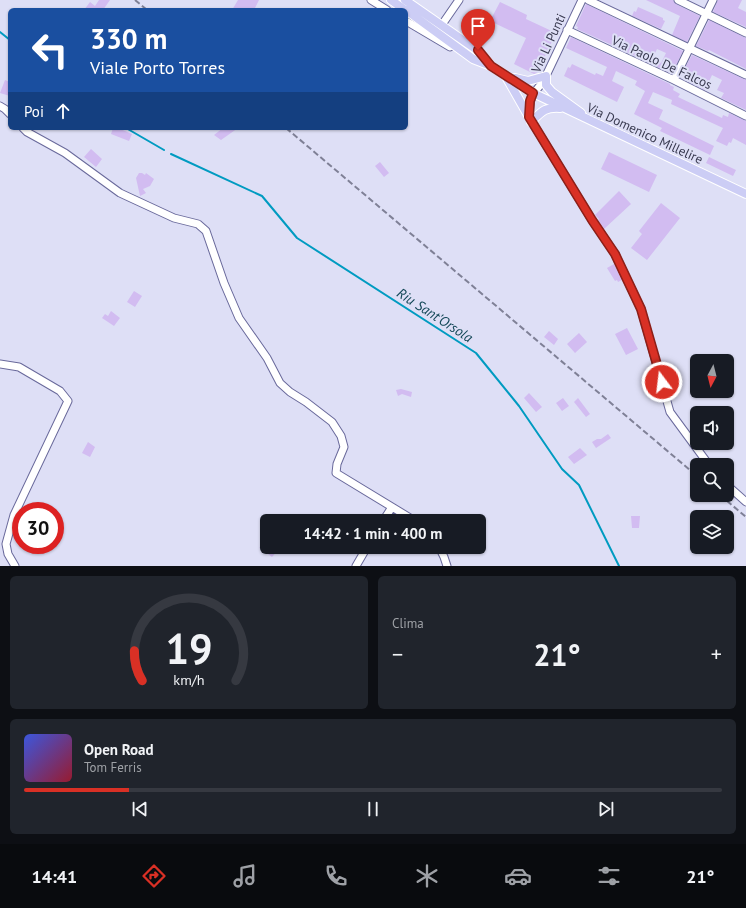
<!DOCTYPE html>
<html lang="it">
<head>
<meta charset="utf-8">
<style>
  :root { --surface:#171b24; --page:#20242c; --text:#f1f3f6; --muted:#9ea1a6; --line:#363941; --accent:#d93025 }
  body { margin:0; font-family:"PT Sans",sans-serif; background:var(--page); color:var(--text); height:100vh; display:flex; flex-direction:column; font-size:15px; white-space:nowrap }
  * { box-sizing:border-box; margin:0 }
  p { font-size:13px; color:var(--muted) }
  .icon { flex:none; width:22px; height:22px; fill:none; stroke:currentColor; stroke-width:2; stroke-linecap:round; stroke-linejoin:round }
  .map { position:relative; height:566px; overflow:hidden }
  .details { display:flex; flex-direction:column; gap:10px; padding:10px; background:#0d0f14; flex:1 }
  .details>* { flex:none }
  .top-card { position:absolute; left:8px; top:8px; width:400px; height:122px; border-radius:6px; box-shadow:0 1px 3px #0004; background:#1a4fa0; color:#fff; overflow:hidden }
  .needle { width:26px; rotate:187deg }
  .controls { position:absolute; left:690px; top:354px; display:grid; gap:8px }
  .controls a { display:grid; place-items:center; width:44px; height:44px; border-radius:6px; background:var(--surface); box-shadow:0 1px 3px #0004; font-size:20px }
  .speed { position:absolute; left:12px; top:502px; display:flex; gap:8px; font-size:20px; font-weight:700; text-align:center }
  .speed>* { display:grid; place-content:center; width:52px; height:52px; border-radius:50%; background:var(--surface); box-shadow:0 1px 3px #0004; line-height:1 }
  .speed .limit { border:6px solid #d22; background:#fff; color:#111 }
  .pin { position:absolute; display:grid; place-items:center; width:34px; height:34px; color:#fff; margin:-41px -17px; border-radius:50% 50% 50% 0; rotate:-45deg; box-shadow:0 0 4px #0007 }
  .pin .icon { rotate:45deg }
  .me { position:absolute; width:44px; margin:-22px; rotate:345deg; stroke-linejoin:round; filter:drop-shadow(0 0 3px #0008) }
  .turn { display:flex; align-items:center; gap:14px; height:84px; padding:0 16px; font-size:18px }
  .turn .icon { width:52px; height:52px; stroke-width:2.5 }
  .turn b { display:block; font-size:28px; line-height:34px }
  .then { display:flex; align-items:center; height:38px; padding:0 16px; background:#0003; gap:8px; font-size:15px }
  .big { font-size:30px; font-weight:700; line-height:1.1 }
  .details .tile { flex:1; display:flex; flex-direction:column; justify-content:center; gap:6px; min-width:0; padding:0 14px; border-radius:6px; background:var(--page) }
  .details .dial { align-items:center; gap:0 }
  .dial svg { height:104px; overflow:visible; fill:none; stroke:var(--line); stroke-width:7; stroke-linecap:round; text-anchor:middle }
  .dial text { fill:var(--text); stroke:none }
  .song { display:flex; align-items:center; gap:12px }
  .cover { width:48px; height:48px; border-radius:6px; background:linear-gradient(135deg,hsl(230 70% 55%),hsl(350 70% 35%)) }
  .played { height:4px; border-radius:2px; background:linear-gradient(90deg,var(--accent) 15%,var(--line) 15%) }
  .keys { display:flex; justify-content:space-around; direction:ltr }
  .heat { display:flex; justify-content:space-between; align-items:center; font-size:22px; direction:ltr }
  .details .tiles { flex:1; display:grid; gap:10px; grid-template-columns:1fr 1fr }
  .tile:last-child { grid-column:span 2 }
  .trip { position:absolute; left:260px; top:514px; width:226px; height:40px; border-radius:6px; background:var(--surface); box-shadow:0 1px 3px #0004; font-weight:700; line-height:40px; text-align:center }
  .dock { display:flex; height:64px; justify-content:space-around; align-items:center; background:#090b0e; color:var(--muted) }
  .dock .icon { width:28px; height:28px }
  .dock .on { color:var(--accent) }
  .dock b { font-size:18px; color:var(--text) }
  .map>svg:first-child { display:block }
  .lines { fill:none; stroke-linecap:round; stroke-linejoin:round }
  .stream { stroke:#009bc1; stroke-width:2 }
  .building { fill:#d2bcf1 }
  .minor-casing { stroke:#69699b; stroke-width:9 }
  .major-casing { stroke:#fff; stroke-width:10 }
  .minor { stroke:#fff; stroke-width:7 }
  .major { stroke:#cccdf5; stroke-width:8 }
  .rail { stroke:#7f8096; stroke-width:2; stroke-dasharray:6 3; stroke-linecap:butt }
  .route-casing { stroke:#8d1f18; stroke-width:10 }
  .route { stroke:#d93025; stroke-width:7 }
  .labels { text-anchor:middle; stroke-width:4; stroke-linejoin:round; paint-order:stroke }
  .street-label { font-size:13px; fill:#38394f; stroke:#dedff6 }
  .water-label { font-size:14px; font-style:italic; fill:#134757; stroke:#dedff6 }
</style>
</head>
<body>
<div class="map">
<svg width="746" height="566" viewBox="0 0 746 566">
  <rect width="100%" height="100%" fill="#dedff6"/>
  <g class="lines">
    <path class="stream" d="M 0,32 L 10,40
      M 126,128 L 164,150
      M 171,154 L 262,196 L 297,238 L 476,353 L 519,406 L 562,469 L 579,485 L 619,566"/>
  </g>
  <path class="building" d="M 99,0 L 110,0 L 103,10 L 84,10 L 90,2 L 95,6 Z
    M 238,0 L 259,0 L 254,10 L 232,10 Z
    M 646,0 L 673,0 L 676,4 L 700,16 L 687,42 L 672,35 L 680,16 Z
    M 718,0 L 742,0 L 738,8 L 746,12 L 746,27 L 713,12 Z
    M 500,2 L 527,15 L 526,19 L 556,33 L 537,73 L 534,74 L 514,64 L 526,38 L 490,21 Z
    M 586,4 L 683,51 L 672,73 L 657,67 L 659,62 L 661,63 L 666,53 L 657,49 L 652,60 L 650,59 L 648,62 L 622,50 L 623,49 L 613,43 L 612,45 L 577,29 L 578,27 L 576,26 Z
    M 638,7 L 663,18 L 663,20 L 665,21 L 661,29 L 632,16 L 634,11 L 636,12 Z
    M 709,20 L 746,38 L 746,69 L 709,50 L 708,51 L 696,46 Z
    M 571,37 L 670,84 L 670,85 L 674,87 L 673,90 L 680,94 L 678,97 L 722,118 L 723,115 L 728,117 L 729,113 L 746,121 L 746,145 L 733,138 L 731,143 L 729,142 L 727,146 L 716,141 L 723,128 L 671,104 L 672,100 L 653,92 L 648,103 L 663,110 L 659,119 L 714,146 L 710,155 L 660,131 L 662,128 L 634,114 L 645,91 L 635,85 L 637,81 L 616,71 L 612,81 L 624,87 L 617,102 L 564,76 L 568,67 L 570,68 L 572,64 L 595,75 L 596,73 L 603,76 L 607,67 L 566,48 Z
    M 692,55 L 746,80 L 746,110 L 721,98 L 724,93 L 717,90 L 722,80 L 712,75 L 705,90 L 689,82 L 692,74 L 684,70 Z
    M 5,80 L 10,82 L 10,96 L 0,93 Z
    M 113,128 L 118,128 L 132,134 L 129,141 L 111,134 Z
    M 223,128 L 238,128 L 221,140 L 214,135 Z
    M 91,149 L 102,159 L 96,167 L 84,157 Z
    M 609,152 L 657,175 L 649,192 L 601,169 Z
    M 709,157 L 736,170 L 733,176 L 706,163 Z
    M 380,162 L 389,173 L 384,177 L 375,166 Z
    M 139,173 L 142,173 L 145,175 L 146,173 L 154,179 L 150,186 L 143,189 L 146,193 L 140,196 L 136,178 Z
    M 619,191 L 631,204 L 604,229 L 598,220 L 599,219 L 595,215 Z
    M 661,203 L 680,218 L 647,260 L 631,248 L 642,234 L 639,231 Z
    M 614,264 L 622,280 L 618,282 L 617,280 L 615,281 L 607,268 Z
    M 134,291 L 142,296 L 135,307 L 127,302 Z
    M 111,311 L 120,318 L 114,326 L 102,318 L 105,314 L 108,316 Z
    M 627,328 L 638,349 L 626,355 L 615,334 Z
    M 549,331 L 558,339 L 554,345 L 544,337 Z
    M 579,333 L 587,342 L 575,353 L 567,344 Z
    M 401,389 L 412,392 L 411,397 L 402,394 L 398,396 L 396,390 Z
    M 529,393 L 542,407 L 536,412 L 524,398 Z
    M 563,398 L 569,406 L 562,411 L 556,403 Z
    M 578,398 L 590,414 L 586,417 L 574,402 Z
    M 608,434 L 611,438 L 596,448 L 592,442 L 597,439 L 601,439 Z
    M 88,442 L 95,447 L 90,457 L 82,453 Z
    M 580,448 L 587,455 L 574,464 L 568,457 Z
    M 631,516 L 640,516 L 639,528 L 632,528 Z
    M 259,547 L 281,547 L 272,557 Z"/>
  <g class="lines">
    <defs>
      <path id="minor" d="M 371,0 L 387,10
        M 582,0 L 543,82 C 530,97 530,97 529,117 L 592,220 L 615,254 L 641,309 L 670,412 L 709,465
        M 588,0 L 746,75
        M 678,0 L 746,33
        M 406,21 L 450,47 L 454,44
        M 441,26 L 459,0
        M 567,30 L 674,80 L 746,116
        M 674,80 L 713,0
        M 0,106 L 5,109 L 10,114
        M 23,128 L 27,132 L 65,153 L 120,193 L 174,218 L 198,224 L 206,231 L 224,283 L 239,318 L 267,358 L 280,383 L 290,392 L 306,402 L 332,422 L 341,436 L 344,447 L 337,464 L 336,473 L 415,521
        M 0,364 L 19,367 L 60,391 L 68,401 L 14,515 L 6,544 L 8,554 L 15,566
        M 727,485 L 746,502
        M 383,521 L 392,507
        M 439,547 L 444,557 L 447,566
        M 356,566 L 367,547"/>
      <path id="major" d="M 391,0 L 405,10
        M 405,0 L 477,50 L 489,63
        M 406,10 L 473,59 L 491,66 L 533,93 L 746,194
        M 505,75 L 529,117
        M 515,78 L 528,81 L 546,76 L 546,85 L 552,92 L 581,113
        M 531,122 C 542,111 545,107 560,108"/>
    </defs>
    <use href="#minor" class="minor-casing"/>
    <use href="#major" class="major-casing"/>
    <use href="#minor" class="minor"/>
    <use href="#major" class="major"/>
    <path class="rail" d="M 135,0 L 147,10
      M 286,128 L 697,476
      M 720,495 L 746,517"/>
  </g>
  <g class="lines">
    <defs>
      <path id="route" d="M 478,50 L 491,66 L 533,93 L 530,101 L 529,117 L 592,220 L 615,254 L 641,309 L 662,382"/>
    </defs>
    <use href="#route" class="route-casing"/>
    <use href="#route" class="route"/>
  </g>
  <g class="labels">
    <g class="street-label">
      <text transform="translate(548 43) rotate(-65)" y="5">Via Li Punti</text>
      <text transform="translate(662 62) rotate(25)" y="5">Via Paolo De Falcos</text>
      <text transform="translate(645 133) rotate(25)" y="5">Via Domenico Millelire</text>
    </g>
    <g class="water-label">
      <text transform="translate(435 315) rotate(33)" y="5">Riu Sant'Orsola</text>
    </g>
  </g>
</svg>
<div class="controls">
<a><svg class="needle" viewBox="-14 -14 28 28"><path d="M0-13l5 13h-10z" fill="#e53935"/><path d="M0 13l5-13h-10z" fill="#9ea1a6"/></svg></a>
<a><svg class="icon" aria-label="sound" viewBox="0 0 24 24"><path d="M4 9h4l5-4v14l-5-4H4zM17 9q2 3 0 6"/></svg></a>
<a><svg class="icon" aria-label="search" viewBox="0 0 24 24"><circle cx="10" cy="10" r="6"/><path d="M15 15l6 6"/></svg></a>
<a><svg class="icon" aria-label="layers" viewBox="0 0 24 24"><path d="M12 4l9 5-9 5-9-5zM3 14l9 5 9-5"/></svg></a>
</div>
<div class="speed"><div class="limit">30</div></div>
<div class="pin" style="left:478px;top:50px;background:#d93025"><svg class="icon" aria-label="arrive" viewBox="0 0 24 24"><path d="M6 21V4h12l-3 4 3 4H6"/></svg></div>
<svg class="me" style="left:662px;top:382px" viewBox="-20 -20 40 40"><circle r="17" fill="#d93025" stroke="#fff" stroke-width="3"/><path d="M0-11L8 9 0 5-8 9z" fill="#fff"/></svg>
<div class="trip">14:42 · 1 min · 400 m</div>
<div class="top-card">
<div class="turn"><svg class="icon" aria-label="left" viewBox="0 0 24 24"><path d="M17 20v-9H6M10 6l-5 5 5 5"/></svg><div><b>330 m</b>Viale Porto Torres</div></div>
<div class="then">Poi<svg class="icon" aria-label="ahead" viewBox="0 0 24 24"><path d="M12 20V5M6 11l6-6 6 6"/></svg></div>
</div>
</div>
<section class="details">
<div class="tiles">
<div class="tile dial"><svg viewBox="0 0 100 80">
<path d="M14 69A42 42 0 1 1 86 69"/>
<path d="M14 69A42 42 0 0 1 8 46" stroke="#d93025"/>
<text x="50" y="56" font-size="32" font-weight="700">19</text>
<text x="50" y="72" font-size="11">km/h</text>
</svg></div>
<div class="tile"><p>Clima</p>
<div class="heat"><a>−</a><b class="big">21°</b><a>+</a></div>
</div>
<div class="tile">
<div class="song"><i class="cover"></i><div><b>Open Road</b><p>Tom Ferris</p></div></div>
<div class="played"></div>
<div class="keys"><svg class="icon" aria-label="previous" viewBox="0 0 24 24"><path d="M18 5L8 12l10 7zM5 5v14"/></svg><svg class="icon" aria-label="pause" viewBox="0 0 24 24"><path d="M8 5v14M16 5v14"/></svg><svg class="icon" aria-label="next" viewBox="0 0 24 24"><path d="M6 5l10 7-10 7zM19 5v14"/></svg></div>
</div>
</div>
</section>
<nav class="dock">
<b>14:41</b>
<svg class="icon on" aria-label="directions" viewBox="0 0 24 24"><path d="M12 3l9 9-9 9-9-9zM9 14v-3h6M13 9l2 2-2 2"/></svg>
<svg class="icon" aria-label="music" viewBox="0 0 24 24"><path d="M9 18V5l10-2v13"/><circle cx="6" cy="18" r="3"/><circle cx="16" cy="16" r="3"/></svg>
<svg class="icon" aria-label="phone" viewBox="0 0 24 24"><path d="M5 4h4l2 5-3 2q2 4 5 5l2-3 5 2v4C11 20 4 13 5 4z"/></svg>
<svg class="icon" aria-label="climate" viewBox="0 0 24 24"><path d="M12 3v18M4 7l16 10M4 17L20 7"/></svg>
<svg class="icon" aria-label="car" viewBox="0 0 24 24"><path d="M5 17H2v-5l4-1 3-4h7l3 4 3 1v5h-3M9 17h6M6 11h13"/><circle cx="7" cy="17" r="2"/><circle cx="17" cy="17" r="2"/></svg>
<svg class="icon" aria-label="filters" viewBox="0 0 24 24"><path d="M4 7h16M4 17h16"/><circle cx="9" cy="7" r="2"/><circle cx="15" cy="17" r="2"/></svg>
<b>21°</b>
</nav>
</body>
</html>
